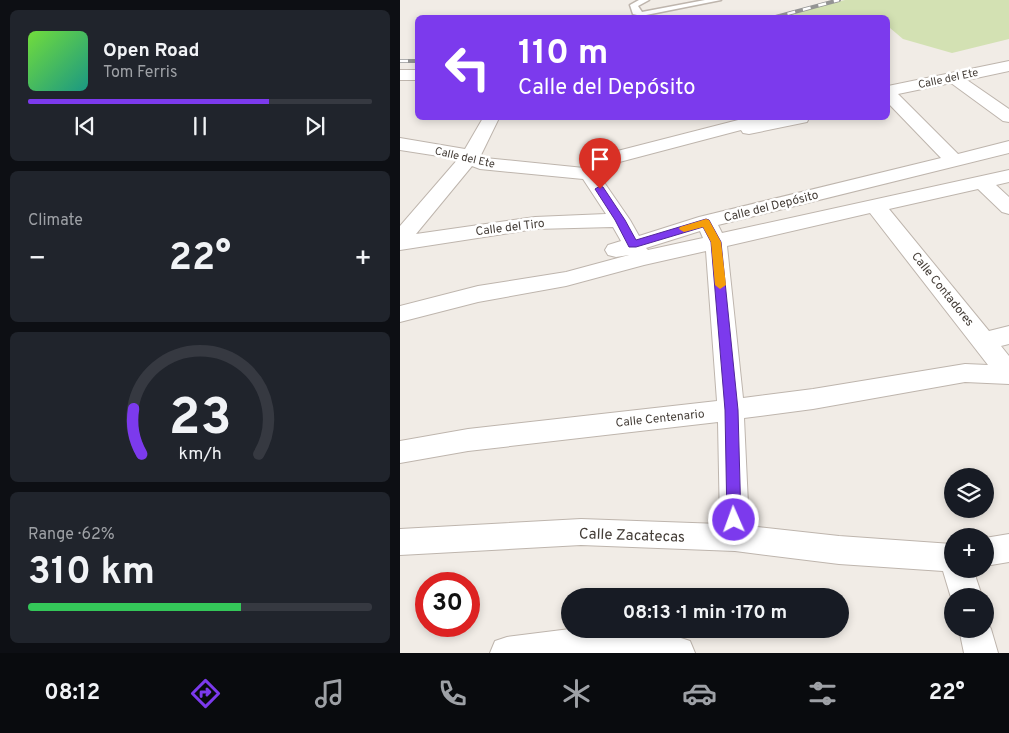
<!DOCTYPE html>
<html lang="en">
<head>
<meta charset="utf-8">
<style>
  :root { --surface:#171b24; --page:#20242c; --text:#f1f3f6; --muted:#9ea1a6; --line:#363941; --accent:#7c3aed }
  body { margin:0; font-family:Overpass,sans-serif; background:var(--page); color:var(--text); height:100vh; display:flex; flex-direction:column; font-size:19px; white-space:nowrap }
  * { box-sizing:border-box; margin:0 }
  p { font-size:16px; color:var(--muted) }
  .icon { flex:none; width:28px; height:28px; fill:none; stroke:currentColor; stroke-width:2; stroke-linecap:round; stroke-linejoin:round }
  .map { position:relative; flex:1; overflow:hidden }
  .sheet { display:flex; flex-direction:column; gap:10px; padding:10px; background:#0d0f14; width:400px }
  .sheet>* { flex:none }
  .top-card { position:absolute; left:15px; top:15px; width:475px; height:105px; border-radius:8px; box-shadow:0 2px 8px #0003; background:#7c3aed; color:#fff; overflow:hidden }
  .buttons { position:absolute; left:544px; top:468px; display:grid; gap:10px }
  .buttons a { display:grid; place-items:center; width:50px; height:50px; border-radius:50%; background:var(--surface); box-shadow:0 2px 8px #0003; font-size:25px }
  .speed { position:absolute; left:15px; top:572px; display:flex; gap:10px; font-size:25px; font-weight:700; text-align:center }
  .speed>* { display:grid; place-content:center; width:65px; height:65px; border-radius:50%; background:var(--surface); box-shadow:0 2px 8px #0003; line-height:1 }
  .speed .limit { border:8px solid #d22; background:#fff; color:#111 }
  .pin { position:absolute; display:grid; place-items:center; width:42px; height:42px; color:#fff; margin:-51px -21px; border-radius:50% 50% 50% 0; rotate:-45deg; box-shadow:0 0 5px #0007 }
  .pin .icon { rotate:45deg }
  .me { position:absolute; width:55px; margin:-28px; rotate:358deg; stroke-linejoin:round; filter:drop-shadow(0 0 4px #0008) }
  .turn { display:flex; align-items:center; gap:18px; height:105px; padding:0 20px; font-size:22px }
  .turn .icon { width:65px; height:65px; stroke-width:2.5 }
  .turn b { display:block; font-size:35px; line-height:42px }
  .big { font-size:38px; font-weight:700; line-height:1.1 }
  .sheet .card { flex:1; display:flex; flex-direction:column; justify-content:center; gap:8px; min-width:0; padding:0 18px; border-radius:8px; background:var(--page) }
  .sheet .dial { align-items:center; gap:0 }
  .dial svg { height:130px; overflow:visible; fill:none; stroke:var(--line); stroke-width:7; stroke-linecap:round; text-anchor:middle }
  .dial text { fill:var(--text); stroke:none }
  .song { display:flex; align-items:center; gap:15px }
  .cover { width:60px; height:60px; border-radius:8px; background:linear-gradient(135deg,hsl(100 70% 55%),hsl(170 70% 35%)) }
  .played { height:5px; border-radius:2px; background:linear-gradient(90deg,var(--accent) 70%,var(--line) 70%) }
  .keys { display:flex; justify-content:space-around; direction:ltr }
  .heat { display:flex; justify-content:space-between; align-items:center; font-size:28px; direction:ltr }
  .charge { height:8px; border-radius:4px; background:linear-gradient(90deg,#34c759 62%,var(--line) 0) }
  .trip { position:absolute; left:161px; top:588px; width:288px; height:50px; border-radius:25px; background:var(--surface); box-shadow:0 2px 8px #0003; font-weight:700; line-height:50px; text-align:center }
  .tabs { display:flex; height:80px; justify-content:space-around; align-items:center; background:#090b0e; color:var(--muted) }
  .tabs .icon { width:35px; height:35px }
  .tabs .current { color:var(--accent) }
  .tabs b { font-size:22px; color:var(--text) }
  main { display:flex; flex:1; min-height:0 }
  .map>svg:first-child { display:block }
  .green { fill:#d3e1b3 }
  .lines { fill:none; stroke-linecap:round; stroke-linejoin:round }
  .service-casing { stroke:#beb5ad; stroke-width:3 }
  .minor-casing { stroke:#beb5ad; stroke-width:2 }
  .service { fill:#fff; fill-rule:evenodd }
  .minor { fill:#fff; fill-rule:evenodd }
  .rail-casing { stroke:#949494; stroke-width:4 }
  .rail { stroke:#fff; stroke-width:2.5; stroke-dasharray:8; stroke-linecap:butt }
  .route { fill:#7c3aed; stroke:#51269a }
  .slow { fill:#f59e0b }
  .labels { text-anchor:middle; stroke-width:5; stroke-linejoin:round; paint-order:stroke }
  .far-street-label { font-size:11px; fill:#433c36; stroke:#fff }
  .street-label { font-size:12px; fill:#433c36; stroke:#fff }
  .near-street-label { font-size:15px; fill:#433c36; stroke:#fff }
</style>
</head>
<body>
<main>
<section class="sheet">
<div class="card">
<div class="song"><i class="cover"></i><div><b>Open Road</b><p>Tom Ferris</p></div></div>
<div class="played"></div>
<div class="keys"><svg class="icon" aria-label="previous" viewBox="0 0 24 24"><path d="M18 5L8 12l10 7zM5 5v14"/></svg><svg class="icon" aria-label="pause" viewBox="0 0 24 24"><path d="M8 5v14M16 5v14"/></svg><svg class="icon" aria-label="next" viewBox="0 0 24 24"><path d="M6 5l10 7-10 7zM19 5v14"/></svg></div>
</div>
<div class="card"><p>Climate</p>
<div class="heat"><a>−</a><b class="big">22°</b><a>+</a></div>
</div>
<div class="card dial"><svg viewBox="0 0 100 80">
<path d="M14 69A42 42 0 1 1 86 69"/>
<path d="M14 69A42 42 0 0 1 9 41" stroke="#7c3aed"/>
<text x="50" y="56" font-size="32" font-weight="700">23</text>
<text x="50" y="72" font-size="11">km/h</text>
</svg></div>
<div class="card"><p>Range · 62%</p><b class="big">310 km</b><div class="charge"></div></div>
</section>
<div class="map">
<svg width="609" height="653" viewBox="0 0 609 653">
  <rect width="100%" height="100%" fill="#f1ece6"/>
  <path class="green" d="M 445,0 L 609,0 L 609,39 L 552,53 L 503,39 L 490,28 L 488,28 L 488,18 L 377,17 Z"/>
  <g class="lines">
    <defs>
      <path id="service" d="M 239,0 L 249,0 L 238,6 L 242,12 L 305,0 L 321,0 L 241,16 L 233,14 L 230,5 Z"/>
      <path id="minor" d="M 609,61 L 609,71 L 567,80 L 609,109 L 609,122 L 603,121 L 551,83 L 498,94 L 558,154 L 609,141 L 609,153 L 318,225 L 322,233 L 609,170 L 609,182 L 596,185 L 609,197 L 609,214 L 602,212 L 578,189 L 489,209 L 589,331 L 609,326 L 609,344 L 601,346 L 609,356 L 609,384 L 565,382 L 413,409 L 344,418 L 349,526 L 439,536 L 552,544 L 552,569 L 573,569 L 582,596 L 552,596 L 552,601 L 543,571 L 439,564 L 335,551 L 181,545 L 0,555 L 0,529 L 181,519 L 320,524 L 318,422 L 68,451 L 0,463 L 0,441 L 68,429 L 317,401 L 306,251 L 244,265 L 166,286 L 78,302 L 0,322 L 0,306 L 78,286 L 166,272 L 229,255 L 216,257 L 208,255 L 205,250 L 208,245 L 221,241 L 213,227 L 135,229 L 0,250 L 0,226 L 58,159 L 0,150 L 0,138 L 65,149 L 83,118 L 99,118 L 81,155 L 85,158 L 184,168 L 194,157 L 346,118 L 409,118 L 407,122 L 349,134 L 343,133 L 341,130 L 208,165 L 199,175 L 230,220 L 239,236 L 299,217 L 541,158 L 488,103 L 488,86 ZM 72,166 L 80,169 L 183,179 L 206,214 L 135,217 L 16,234 ZM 470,213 L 588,365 L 565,364 L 413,389 L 343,398 L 327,246 ZM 300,231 L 303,238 L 248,250 L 246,248 Z
        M 0,70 L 18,70 L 18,80 L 0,80 Z
        M 609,534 L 609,562 L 585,566 L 585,538 Z
        M 585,617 L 591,629 L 598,653 L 564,653 L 559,629 L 585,629 Z
        M 170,629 C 203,629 260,629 290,641 L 295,653 L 90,653 L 95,641 L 107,637 Z"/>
    </defs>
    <use href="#service" class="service-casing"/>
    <use href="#minor" class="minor-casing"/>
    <use href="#service" class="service"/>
    <use href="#minor" class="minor"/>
    <defs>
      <path id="rail" d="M 372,18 L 439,0
        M 0,61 L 18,61"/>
    </defs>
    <use href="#rail" class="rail-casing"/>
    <use href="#rail" class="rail"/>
  </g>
  <path class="route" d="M 200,186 L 203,187 L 225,220 L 236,240 L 306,219 L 309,220 L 321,242 L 338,410 L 341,520 L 339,524 L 334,526 L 329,524 L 327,520 L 325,410 L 311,242 L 303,227 L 236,247 L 229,247 L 215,220 L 195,189 Z"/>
  <path class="slow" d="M 306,219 L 309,220 L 321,242 L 326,285 L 320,289 L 315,285 L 311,242 L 303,227 L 284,232 L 279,229 L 280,227 Z"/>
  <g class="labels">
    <g class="far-street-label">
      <text transform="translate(548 78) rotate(-12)" y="4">Calle del Ete</text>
      <text transform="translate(65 157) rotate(13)" y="4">Calle del Ete</text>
    </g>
    <g class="street-label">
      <text transform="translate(371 206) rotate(-14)" y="4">Calle del Depósito</text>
      <text transform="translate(110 227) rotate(-7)" y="4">Calle del Tiro</text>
      <text transform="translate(543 289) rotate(51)" y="4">Calle Contadores</text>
      <text transform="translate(260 418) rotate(-6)" y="4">Calle Centenario</text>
    </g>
    <g class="near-street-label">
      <text transform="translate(232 535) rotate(2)" y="5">Calle Zacatecas</text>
    </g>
  </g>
</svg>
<div class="buttons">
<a><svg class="icon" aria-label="layers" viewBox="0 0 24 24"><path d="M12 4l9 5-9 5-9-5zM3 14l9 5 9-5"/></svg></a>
<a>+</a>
<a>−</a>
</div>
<div class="speed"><div class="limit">30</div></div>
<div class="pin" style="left:200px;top:189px;background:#d93025"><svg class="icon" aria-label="arrive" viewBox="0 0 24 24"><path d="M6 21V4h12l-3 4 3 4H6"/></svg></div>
<svg class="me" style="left:334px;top:520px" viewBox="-20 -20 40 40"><circle r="17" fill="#7c3aed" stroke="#fff" stroke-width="3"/><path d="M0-11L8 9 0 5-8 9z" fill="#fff"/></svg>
<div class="trip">08:13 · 1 min · 170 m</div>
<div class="top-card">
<div class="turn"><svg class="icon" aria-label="left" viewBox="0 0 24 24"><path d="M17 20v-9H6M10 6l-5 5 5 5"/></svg><div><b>110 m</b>Calle del Depósito</div></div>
</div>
</div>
</main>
<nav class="tabs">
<b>08:12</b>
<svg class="icon current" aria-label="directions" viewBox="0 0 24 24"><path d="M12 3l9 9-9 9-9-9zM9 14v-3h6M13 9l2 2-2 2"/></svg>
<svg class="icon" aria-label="music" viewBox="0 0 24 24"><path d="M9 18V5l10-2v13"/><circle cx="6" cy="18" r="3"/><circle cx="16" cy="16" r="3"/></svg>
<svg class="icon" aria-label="phone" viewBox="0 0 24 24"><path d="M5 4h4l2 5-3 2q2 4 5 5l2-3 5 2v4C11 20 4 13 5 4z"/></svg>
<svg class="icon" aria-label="climate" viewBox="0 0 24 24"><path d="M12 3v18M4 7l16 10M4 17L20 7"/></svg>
<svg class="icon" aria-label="car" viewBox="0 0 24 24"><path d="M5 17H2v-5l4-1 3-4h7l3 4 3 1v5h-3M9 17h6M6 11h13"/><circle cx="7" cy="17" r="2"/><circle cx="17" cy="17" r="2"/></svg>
<svg class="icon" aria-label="filters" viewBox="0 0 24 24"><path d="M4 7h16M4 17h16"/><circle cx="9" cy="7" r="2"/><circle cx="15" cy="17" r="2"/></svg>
<b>22°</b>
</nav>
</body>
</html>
